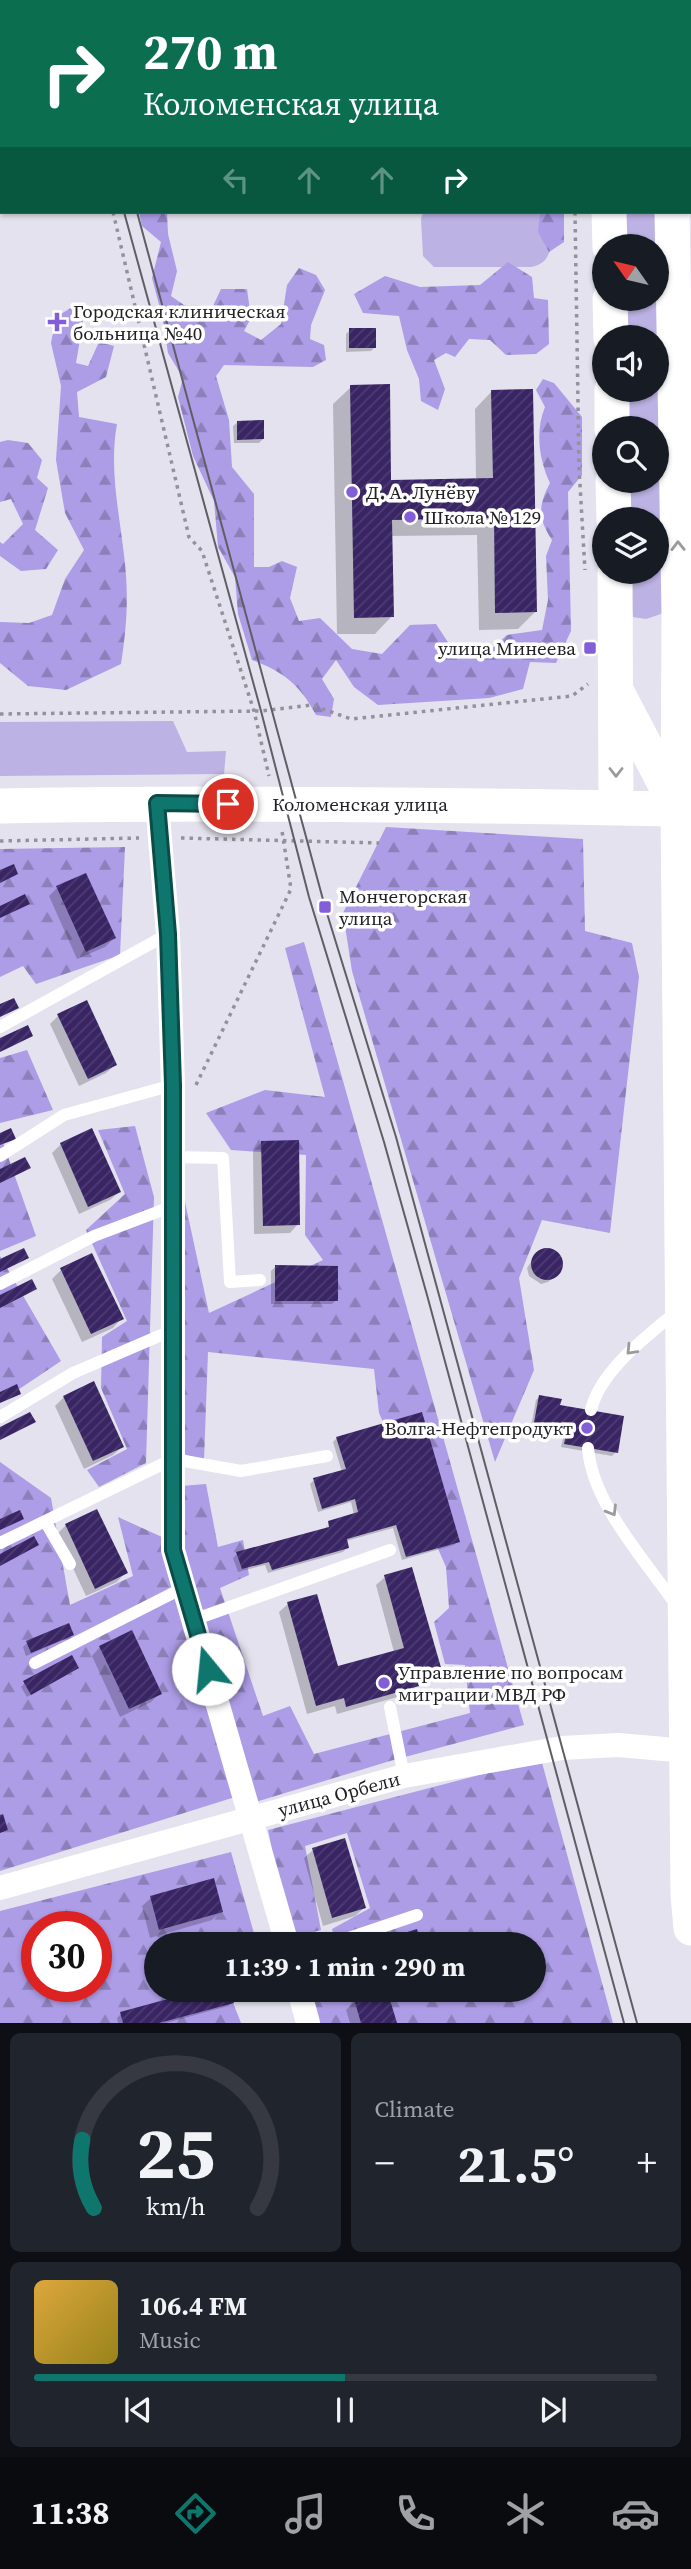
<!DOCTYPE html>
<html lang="en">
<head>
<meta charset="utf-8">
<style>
  :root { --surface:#171b24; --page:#20242c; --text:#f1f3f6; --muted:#9ea1a6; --line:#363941; --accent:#0f766e }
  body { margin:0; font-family:"Source Serif 4",serif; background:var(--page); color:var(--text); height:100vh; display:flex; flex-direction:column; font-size:26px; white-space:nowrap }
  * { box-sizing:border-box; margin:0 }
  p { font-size:23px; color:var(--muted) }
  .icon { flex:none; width:38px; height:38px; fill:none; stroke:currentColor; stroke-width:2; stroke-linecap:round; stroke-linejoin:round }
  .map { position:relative; height:2023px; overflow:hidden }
  .drawer { display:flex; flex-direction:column; gap:10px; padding:10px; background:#0d0f14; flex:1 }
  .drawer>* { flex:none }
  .hud { position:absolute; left:0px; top:0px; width:691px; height:214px; box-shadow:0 2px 5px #0004; background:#0b6e4f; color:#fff; overflow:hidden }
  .needle { width:46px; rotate:304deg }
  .fabs { position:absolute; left:592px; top:234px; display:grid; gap:14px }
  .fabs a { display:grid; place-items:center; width:77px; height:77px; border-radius:50%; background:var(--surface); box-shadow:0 2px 5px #0004; font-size:35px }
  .speed { position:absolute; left:21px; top:1911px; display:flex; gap:14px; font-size:35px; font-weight:700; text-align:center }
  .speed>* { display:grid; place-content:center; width:91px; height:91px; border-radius:50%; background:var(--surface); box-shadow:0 2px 5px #0004; line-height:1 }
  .speed .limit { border:10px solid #d22; background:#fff; color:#111 }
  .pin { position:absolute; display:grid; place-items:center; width:60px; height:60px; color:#fff; margin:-30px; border:4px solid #fff; border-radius:50%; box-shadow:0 2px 7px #0007 }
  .me { position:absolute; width:77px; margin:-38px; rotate:343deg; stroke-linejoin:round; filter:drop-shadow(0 0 5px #0008) }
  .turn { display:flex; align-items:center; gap:24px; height:147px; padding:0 28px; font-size:32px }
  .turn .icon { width:91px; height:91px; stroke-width:2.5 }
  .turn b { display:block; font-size:49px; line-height:60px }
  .lanes { display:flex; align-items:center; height:66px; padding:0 28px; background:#0003; justify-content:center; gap:35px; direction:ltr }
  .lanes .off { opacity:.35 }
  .big { font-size:52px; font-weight:700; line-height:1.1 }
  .drawer .widget { flex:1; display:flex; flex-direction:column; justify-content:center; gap:10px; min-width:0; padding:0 24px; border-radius:10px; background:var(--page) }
  .drawer .dial { align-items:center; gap:0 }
  .dial svg { height:182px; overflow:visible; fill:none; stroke:var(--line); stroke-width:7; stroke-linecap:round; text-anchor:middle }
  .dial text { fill:var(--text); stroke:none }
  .song { display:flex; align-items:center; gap:21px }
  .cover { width:84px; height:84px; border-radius:10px; background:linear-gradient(135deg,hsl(40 70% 55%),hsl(50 70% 35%)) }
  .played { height:7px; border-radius:4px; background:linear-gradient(90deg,var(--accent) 50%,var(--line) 50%) }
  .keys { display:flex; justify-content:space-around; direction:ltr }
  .heat { display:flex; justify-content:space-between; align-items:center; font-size:38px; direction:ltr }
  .drawer .tiles { flex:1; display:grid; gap:10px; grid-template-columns:1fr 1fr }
  .widget:last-child { grid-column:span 2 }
  .trip { position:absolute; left:144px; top:1932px; width:402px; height:70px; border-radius:35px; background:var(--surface); box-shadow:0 2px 5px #0004; font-weight:700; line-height:70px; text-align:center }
  .tab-bar { display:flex; height:112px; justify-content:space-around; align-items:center; background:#090b0e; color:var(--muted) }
  .tab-bar .icon { width:49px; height:49px }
  .tab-bar .selected { color:var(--accent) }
  .tab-bar b { font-size:32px; color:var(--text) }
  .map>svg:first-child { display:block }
  .grass { fill:#bcb2e3 }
  .forest { fill:url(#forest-firs); fill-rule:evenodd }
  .shadow { fill:#0003 }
  .building { fill:url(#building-hatch) }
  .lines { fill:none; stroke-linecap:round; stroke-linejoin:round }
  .path { stroke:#93919a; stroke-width:3.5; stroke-dasharray:3.5 5; stroke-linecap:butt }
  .service { stroke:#fff; stroke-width:12 }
  .minor { stroke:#fff; stroke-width:24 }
  .secondary { stroke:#fff; stroke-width:35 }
  .tram { stroke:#5f5e64; stroke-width:2 }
  .oneway { stroke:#9b9b9c }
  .route-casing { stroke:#0a4d48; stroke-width:18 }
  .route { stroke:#0f766e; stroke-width:12 }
  .poi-dot { fill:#845ed9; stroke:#fff; stroke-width:2.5 }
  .labels { text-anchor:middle; stroke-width:7; stroke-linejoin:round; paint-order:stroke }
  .poi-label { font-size:19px; fill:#212024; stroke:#fff; text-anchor:start }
  .street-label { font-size:19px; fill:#212024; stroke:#fff }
</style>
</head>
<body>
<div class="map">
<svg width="691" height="2023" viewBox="0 0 691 2023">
  <defs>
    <pattern id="forest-firs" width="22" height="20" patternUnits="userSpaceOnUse" patternTransform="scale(1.75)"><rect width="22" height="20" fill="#ad9ce6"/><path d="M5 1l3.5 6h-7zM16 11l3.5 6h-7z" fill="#8c7fba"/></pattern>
    <pattern id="building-hatch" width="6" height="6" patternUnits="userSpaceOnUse" patternTransform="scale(1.75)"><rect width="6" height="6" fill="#392564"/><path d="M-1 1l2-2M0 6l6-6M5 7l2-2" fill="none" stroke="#4d3c71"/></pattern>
  </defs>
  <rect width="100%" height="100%" fill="#e4e2ee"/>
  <path class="grass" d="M 423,212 L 546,212 L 550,250 C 547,260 542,265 531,267 L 434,267 L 423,256 L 421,219 Z
    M 618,212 L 657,212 L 664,609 L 661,614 L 646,619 L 633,617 L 626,572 L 656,572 L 656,520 L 625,520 L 624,481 L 656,481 L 656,429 L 623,429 L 622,390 L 656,390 L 656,338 L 621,338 L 620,299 L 656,299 L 656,247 L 619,247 Z
    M 173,721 L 187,752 L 226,751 L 224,774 L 0,776 L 0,722 Z"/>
  <path class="forest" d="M 139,212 L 167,212 L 168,234 L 177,271 L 171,296 L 184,305 L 213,306 L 221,289 L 247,289 L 251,318 L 244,331 L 261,340 L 281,324 L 287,285 L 299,268 L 316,275 L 325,290 L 311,325 L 310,339 L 324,345 L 326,360 L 313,367 L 224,365 L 216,376 L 229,420 L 232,467 L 254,494 L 254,567 L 269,567 L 282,561 L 297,567 L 290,598 L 299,621 L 320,618 L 352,649 L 382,654 L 410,625 L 436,624 L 453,650 L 489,651 L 507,635 L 542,630 L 548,600 L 546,556 L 552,540 C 538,518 538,506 550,483 C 539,460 535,431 545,407 L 536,390 L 543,379 L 554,383 L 582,417 L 582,475 L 568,492 L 571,631 L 556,663 L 530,662 L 523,689 L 489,698 L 378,705 L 354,687 L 336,660 L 322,679 L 334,699 L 331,717 L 316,715 C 300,685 284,672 252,660 L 238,614 L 235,577 L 218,547 L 214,501 L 193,456 L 178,397 L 183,378 L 168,353 L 163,320 L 152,278 L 161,242 L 142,226 Z
    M 540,212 L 564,212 L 564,242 L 549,252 L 538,232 Z
    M 508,262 L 532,277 L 534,298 L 548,300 L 549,344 L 536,354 L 506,355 L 490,340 L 469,339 L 455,357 L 446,353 L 434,360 L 445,389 L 438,410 L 421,401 L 419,379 L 407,350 L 399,316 L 363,313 L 354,294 L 385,276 L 420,287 L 480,285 Z
    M 74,306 L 83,322 L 76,363 L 88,366 L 99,342 L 114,346 L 106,377 L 77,392 L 79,417 L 117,424 C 109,468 119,511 124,555 C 129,595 127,625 121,664 L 66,690 L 28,686 L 0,663 L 0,622 L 29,623 L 52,615 L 65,579 L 84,550 L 65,513 L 56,460 L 61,386 L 51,343 L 56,317 Z
    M 8,440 L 28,443 L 42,460 L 37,478 L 48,488 L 35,530 L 58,550 L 46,569 L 21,571 L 0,556 L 0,542 L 3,544 L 23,524 L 11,499 L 0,502 L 0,442 Z
    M 386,827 L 583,839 L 585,931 L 632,943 L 639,977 L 610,1233 L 542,1220 L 519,1278 L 534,1370 L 495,1462 L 352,971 L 343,913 Z
    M 125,847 L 120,955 L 36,984 L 23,966 L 0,977 L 0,849 Z
    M 304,942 L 524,1725 L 390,1761 L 252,1803 L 178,1549 L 181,1486 L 206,1484 L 218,1547 L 243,1540 L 249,1575 L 220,1588 L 263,1716 L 290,1706 L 314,1754 L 470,1713 L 465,1665 L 445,1664 L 434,1622 L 449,1608 L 446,1567 L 379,1413 L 374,1369 L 208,1352 L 204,1461 L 178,1452 L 185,1202 L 209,1313 L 323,1260 L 305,1235 L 306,1155 L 231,1150 L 206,1113 L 265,1090 L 325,1097 L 285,948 Z
    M 27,1050 L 53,1110 L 0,1123 L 0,1058 Z
    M 135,1126 L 154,1197 L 146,1463 L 99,1487 L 87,1470 L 127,1449 L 101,1388 L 102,1337 L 127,1321 L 86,1230 L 125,1194 L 98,1130 Z
    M 0,1134 L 36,1236 L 0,1251 Z
    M 0,1256 L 61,1361 L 0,1402 Z
    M 0,1462 L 51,1498 L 70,1605 L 133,1576 L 118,1517 L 162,1537 L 235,1797 L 0,1871 Z
    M 541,1759 L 613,2023 L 316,2023 L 306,1990 L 534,1990 L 534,1944 L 336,1944 L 332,1929 L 370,1908 L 347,1833 L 305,1846 L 321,1930 L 290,1938 L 268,1830 Z
    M 231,1852 L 257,1944 L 156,1944 L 156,1990 L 228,1990 L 241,2023 L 0,2023 L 0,1911 ZM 37,1927 L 96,1927 L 96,1986 L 37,1986 Z"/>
  <path class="shadow" d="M 127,0 L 163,0 L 163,2 L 127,2 Z
    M 426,0 L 480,0 L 480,2 L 426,2 Z
    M 350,330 L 375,347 L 371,351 L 346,352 L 346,334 Z
    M 351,387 L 390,482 L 476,480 L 475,409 L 492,391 L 535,612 L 518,629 L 479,630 L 477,535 L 391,536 L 392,616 L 375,634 L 337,634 L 333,404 Z
    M 238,422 L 263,439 L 259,443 L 234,443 L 233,426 Z
    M 57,888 L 114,938 L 105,947 L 77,959 L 49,896 Z
    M 58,1016 L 115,1065 L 106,1073 L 79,1086 L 50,1024 Z
    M 262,1142 L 298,1224 L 290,1233 L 254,1234 L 253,1151 Z
    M 61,1144 L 119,1192 L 110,1200 L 79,1214 L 52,1153 Z
    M 548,1250 L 555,1252 L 560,1258 L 561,1265 L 554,1277 L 548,1282 L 541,1284 L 529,1276 L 527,1268 L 535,1256 L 541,1251 Z
    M 275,1267 L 336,1300 L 332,1304 L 271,1304 L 271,1271 Z
    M 61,1270 L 121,1319 L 113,1328 L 82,1342 L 52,1279 Z
    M 540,1396 L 558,1406 L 616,1452 L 612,1456 L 561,1447 L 564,1434 L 553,1432 L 550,1436 L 530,1432 L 536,1400 Z
    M 64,1397 L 122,1447 L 113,1455 L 84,1469 L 55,1406 Z
    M 337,1438 L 458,1541 L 454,1545 L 402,1560 L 393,1528 L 346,1541 L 347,1548 L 343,1552 L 268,1573 L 265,1565 L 238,1572 L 233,1558 L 237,1554 L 325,1530 L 327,1525 L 329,1536 L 354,1515 L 351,1502 L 318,1512 L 310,1484 L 314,1480 L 342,1472 L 333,1442 Z
    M 66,1525 L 125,1573 L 117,1582 L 86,1596 L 57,1534 Z
    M 385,1577 L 440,1670 L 431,1679 L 417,1683 L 417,1685 L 408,1694 L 337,1714 L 335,1706 L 307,1714 L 279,1612 L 288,1604 L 337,1668 L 394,1652 L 376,1585 Z
    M 68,1625 L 72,1634 L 68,1638 L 26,1656 L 23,1647 L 27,1643 Z
    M 100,1647 L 160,1693 L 151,1702 L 120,1717 L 92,1656 Z
    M 77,1668 L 27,1697 L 21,1687 L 25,1683 Z
    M 313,1850 L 364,1908 L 355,1916 L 323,1926 L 304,1858 Z
    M 151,1898 L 221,1911 L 212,1920 L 150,1938 L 142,1906 Z
    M 208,1990 L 229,1990 L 232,2002 L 228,2006 L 166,2023 L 118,2023 L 117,2018 L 121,2014 Z
    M 355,2001 L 395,2023 L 350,2023 L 346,2010 Z"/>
  <path class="building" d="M 349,328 L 376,328 L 376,348 L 349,348 Z
    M 390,384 L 391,480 L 493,478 L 491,390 L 533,389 L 537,612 L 495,613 L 494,518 L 392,520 L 394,617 L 354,618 L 350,385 Z
    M 264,420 L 264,439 L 237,440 L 237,421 Z
    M 14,864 L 18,874 L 0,883 L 0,870 Z
    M 86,873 L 116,938 L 86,952 L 56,886 Z
    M 25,894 L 30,904 L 0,918 L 0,906 Z
    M 14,998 L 19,1008 L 0,1017 L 0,1004 Z
    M 87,1000 L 117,1065 L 88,1079 L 57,1014 Z
    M 28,1025 L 33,1036 L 0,1052 L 0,1038 Z
    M 11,1128 L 16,1139 L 0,1145 L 0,1133 Z
    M 92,1128 L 121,1192 L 88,1207 L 60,1143 Z
    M 299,1140 L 300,1225 L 263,1226 L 261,1141 Z
    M 25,1157 L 31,1168 L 0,1183 L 0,1169 Z
    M 24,1248 L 29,1258 L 0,1272 L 0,1259 Z
    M531 1264a16 16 0 1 1 32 0a16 16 0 1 1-32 0Z
    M 92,1253 L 124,1319 L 91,1334 L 60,1268 Z
    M 275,1265 L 338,1266 L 338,1301 L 275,1301 Z
    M 32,1279 L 37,1289 L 0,1308 L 0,1295 Z
    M 94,1381 L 124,1447 L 93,1461 L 63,1396 Z
    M 17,1384 L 21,1394 L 0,1403 L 0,1392 Z
    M 539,1395 L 562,1399 L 560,1405 L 624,1416 L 618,1453 L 564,1444 L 567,1430 L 556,1428 L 555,1432 L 533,1428 Z
    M 30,1412 L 36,1422 L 0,1440 L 0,1427 Z
    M 422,1412 L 460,1542 L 406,1557 L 396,1525 L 347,1539 L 349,1548 L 272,1570 L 269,1562 L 242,1569 L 236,1552 L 329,1527 L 328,1521 L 358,1512 L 355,1499 L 322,1509 L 313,1478 L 346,1469 L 336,1437 Z
    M 97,1509 L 128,1573 L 95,1589 L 65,1524 Z
    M 20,1510 L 24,1519 L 0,1530 L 0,1519 Z
    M 34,1536 L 39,1545 L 0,1566 L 0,1554 Z
    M 412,1567 L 442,1671 L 417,1678 L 419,1686 L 346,1707 L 344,1698 L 316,1706 L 287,1602 L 317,1594 L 338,1666 L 404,1648 L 384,1575 Z
    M 69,1623 L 74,1635 L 31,1653 L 26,1641 Z
    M 132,1630 L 162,1694 L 129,1709 L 99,1646 Z
    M 72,1655 L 79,1668 L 31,1695 L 23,1681 Z
    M 3,1814 L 8,1830 L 0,1833 L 0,1815 Z
    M 345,1838 L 366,1908 L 332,1918 L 312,1848 Z
    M 214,1878 L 223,1912 L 159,1930 L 150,1896 Z
    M 417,1929 L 421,1944 L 368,1944 Z
    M 201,1990 L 230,1990 L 234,2003 L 159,2023 L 123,2023 L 120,2012 Z
    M 387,1990 L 397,2023 L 361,2023 L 354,1999 Z"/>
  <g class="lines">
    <path class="path" d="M 62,0 L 62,2
      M 572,0 L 572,2
      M 691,20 L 691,49
      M 113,212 L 189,537 L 202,551 L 254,711 L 269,776
      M 575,212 L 579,468 L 585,570
      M 0,714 L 261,711 L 312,705 L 351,719 L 572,696 L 588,684
      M 181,838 L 379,843
      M 0,841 L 139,838
      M 196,1085 L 291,889 L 282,831"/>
    <path class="service" d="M 179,0 L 180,2
      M 0,1027 L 168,934
      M 0,1156 L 64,1115 L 173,1085
      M 173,1157 L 223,1158 L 230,1282 L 260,1280
      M 0,1284 L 94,1236 L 173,1206
      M 591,1410 C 600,1371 647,1336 677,1311
      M 0,1417 L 73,1373 L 173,1330
      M 588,1448 C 592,1503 645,1560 676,1605
      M 45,1521 L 70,1564
      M 0,1543 L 173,1459 L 241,1471 L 327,1456
      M 193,1620 L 390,1550
      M 35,1663 L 183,1588
      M 390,1707 L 404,1776
      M 331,1944 L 417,1915"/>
    <path class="minor" d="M 157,803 L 168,934 L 173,1085 L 173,1550 L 287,1944
      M 0,1888 L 404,1776 L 562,1748 L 618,1745 L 687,1751
      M 299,1990 L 308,2023"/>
    <path class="secondary" d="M 606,0 L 606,2
      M 669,0 L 669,2
      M 609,212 L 610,247
      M 672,212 L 679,614 L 678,809 L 688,1895 L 691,1928
      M 610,299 L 611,338
      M 612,390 L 612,429
      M 613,481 L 614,520
      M 615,572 L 616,808
      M 618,694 L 675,803
      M 0,806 C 226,802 452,805 678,809"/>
    <path class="tram" d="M 74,0 L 75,2
      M 87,0 L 88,2
      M 124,212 L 261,711 L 309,897 L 384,1142 L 427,1295 L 624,2023
      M 137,212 L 325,907 L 396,1137 L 637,2023"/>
  </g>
  <defs><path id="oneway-chevron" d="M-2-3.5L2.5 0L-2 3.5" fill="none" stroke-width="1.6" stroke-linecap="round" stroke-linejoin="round" transform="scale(1.75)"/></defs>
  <g class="oneway">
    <use href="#oneway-chevron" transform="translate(678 546) rotate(-91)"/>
    <use href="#oneway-chevron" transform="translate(616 772) rotate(90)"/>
    <use href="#oneway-chevron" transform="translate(631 1350) rotate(134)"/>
    <use href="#oneway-chevron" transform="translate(612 1511) rotate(59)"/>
  </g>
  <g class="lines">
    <defs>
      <path id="route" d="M 208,1669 L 173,1550 L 173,1085 L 168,934 L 157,803 L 228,804"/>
    </defs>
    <use href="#route" class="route-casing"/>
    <use href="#route" class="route"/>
  </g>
  <g class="poi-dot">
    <path d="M53.5 311.5h7v7h7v7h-7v7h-7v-7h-7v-7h7z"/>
    <circle cx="352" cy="492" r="7"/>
    <circle cx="410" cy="517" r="7"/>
    <rect x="583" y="641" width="14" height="14" rx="3.5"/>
    <rect x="318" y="900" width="14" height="14" rx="3.5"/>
    <circle cx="587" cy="1428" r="7"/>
    <circle cx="384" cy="1683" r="7"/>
  </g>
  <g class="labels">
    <g class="poi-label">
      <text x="73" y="318">Городская клиническая<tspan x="73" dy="22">больница №40</tspan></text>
      <text x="366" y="499">Д. А. Лунёву</text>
      <text x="424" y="524">Школа № 129</text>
      <text x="576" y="655" text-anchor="end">улица Минеева</text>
      <text x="339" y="903">Мончегорская<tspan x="339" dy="22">улица</tspan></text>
      <text x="573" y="1435" text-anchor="end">Волга-Нефтепродукт</text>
      <text x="398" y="1679">Управление по вопросам<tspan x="398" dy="22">миграции МВД РФ</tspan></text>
    </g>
    <g class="street-label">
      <text x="360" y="811">Коломенская улица</text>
      <text transform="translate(339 1794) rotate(-15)" y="7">улица Орбели</text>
    </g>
  </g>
</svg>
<div class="fabs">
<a><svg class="needle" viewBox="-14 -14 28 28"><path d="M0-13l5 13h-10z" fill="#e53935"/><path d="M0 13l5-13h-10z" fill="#9ea1a6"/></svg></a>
<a><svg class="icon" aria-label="sound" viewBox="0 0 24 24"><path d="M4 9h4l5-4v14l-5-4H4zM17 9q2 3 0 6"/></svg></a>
<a><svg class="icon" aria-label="search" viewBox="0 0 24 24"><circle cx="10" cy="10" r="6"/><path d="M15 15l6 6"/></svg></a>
<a><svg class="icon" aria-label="layers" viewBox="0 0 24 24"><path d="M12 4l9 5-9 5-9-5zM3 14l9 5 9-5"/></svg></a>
</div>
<div class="speed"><div class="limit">30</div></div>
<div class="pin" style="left:228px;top:804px;background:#d93025"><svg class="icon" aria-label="arrive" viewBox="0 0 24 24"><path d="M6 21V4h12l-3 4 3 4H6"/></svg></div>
<svg class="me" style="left:208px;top:1669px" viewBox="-20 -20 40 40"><circle r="19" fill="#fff"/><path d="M0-13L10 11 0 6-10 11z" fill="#0f766e"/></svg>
<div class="trip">11:39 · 1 min · 290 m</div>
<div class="hud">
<div class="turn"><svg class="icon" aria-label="right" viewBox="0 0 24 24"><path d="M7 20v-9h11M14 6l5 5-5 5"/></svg><div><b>270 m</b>Коломенская улица</div></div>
<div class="lanes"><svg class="icon off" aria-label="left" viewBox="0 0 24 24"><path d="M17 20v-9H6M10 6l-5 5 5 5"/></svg><svg class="icon off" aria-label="ahead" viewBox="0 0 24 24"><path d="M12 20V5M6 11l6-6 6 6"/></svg><svg class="icon off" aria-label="ahead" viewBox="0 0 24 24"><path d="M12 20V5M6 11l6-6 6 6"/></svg><svg class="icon" aria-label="right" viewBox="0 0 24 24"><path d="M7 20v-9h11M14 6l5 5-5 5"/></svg></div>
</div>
</div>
<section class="drawer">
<div class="tiles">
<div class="widget dial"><svg viewBox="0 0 100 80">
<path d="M14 69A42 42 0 1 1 86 69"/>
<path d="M14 69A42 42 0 0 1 9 39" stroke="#0f766e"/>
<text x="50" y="56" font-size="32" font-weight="700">25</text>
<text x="50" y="72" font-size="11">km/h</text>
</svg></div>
<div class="widget"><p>Climate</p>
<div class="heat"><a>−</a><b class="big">21.5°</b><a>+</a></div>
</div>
<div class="widget">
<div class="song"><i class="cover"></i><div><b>106.4 FM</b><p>Music</p></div></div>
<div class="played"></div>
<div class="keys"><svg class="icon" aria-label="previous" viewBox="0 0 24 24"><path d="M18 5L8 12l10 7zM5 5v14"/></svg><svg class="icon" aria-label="pause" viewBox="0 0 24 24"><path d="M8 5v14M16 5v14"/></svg><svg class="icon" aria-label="next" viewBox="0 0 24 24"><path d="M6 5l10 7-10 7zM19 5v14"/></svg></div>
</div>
</div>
</section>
<nav class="tab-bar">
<b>11:38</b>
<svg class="icon selected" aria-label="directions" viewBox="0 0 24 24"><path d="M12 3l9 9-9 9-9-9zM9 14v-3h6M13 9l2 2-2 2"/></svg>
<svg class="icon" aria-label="music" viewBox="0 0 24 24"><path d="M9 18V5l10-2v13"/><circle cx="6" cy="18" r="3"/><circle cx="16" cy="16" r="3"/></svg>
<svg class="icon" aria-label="phone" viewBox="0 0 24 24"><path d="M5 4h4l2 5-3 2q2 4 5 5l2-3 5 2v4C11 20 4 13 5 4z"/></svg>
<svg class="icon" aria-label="climate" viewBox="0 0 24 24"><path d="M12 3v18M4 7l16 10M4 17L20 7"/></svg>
<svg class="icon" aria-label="car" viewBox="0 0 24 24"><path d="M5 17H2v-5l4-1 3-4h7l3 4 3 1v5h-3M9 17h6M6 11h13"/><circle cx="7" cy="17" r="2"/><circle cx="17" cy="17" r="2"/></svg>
</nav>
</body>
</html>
